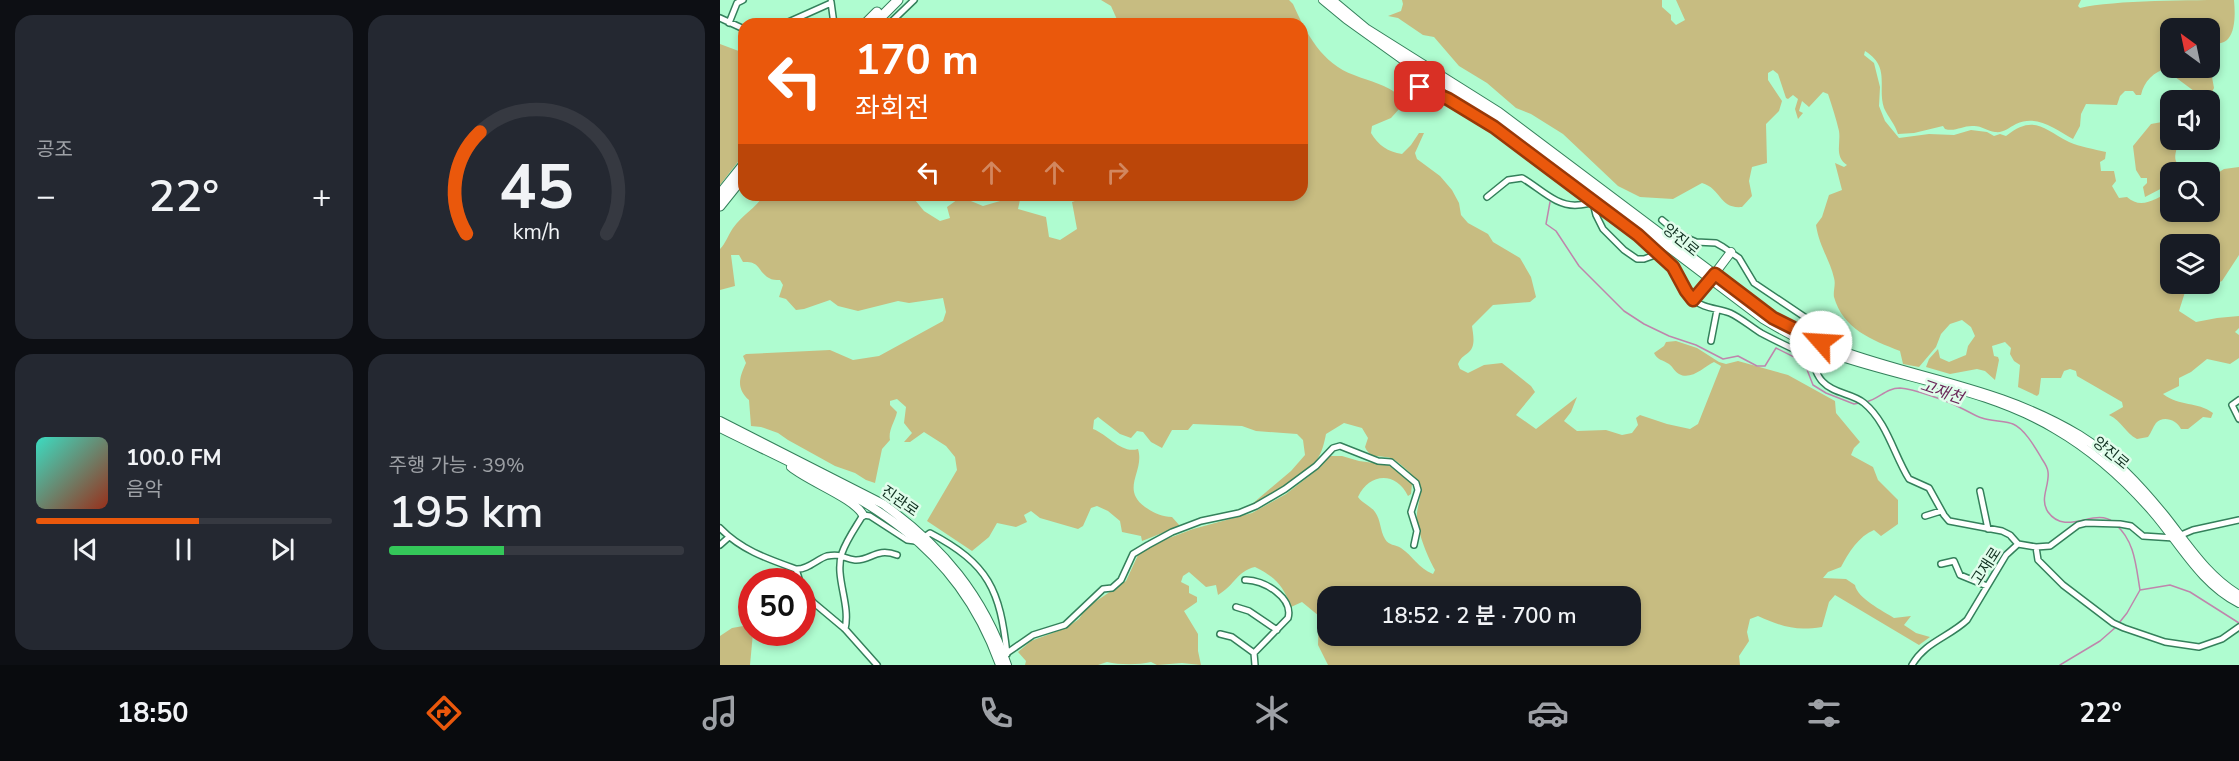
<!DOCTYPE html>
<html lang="ko">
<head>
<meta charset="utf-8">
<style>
  :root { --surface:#171b24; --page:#242831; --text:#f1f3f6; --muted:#9ea1a6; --line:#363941; --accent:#ea580c }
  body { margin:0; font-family:"Nunito Sans","Noto Sans KR",sans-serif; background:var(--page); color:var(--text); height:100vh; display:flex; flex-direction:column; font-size:22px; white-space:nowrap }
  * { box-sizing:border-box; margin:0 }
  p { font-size:20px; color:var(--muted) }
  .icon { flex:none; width:33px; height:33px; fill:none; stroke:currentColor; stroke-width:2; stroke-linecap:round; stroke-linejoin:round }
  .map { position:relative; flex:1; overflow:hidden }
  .side { display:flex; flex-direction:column; gap:15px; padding:15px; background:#0d0f14; width:720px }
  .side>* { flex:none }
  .banner { position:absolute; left:18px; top:18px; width:570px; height:183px; border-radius:18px; box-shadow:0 3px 9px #0003; background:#ea580c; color:#fff; overflow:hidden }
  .needle { width:39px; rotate:327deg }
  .controls { position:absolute; left:1440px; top:18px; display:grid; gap:12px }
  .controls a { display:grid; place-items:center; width:60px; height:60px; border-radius:12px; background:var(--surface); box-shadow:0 3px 9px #0003; font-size:30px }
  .speed { position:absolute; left:18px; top:568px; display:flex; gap:12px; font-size:30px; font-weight:700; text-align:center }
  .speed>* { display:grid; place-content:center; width:78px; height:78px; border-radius:50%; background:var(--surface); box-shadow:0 3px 9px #0003; line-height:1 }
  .speed .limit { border:9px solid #d22; background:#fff; color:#111 }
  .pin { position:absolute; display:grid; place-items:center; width:51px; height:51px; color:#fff; margin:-26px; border-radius:12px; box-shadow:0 3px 9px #0006 }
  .me { position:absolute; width:66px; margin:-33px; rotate:296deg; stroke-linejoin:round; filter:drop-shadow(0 0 4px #0008) }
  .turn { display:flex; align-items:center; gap:21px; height:126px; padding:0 18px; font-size:27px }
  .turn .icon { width:78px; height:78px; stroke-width:2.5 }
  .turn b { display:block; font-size:42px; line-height:51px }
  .lanes { display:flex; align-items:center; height:57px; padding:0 18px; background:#0003; justify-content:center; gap:30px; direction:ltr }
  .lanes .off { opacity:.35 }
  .big { font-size:45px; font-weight:600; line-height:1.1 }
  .side .card { flex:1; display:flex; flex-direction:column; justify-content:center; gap:9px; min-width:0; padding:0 21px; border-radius:18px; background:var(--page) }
  .side .dial { align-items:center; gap:0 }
  .dial svg { height:156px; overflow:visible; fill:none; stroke:var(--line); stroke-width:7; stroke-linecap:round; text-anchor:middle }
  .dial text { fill:var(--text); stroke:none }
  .song { display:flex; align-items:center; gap:18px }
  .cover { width:72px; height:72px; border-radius:9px; background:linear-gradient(135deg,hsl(170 70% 55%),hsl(10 70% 35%)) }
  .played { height:6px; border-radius:3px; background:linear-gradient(90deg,var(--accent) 55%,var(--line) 55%) }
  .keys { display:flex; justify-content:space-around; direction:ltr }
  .heat { display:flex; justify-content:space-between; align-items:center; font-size:33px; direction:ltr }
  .charge { height:9px; border-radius:4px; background:linear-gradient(90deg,#34c759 39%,var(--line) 0) }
  .side .tiles { flex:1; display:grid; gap:15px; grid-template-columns:repeat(2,1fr) }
  .trip { position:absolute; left:597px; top:586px; width:324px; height:60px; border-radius:18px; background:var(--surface); box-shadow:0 3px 9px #0003; font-weight:600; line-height:60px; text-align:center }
  .dock { display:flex; height:96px; justify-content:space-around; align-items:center; background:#090b0e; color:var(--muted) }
  .dock .icon { width:42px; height:42px }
  .dock .active { color:var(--accent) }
  .dock b { font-size:27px; color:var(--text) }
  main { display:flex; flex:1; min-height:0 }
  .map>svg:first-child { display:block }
  .green { fill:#c7bc81; fill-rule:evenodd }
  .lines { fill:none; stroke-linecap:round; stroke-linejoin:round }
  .stream { stroke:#bf85ac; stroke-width:1.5 }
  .street-casing { stroke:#34805b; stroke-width:8 }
  .secondary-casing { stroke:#34805b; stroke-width:10 }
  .highway-casing { stroke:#34805b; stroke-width:11 }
  .street { stroke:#fff; stroke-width:5 }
  .secondary { stroke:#fff; stroke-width:8 }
  .highway { stroke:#fff; stroke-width:9 }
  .route-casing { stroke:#983908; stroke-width:15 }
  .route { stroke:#ea580c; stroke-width:10 }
  .labels { text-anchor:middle; stroke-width:5; stroke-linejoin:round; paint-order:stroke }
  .street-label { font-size:15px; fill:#103020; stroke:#e0fdeb }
  .water-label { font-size:16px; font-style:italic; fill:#6a2558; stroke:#e0fdeb }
</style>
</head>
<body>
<main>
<section class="side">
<div class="tiles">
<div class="card"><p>공조</p>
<div class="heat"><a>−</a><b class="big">22°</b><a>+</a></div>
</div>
<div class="card dial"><svg viewBox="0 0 100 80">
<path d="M14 69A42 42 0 1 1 86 69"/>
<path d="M14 69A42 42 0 0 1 21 17" stroke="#ea580c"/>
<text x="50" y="56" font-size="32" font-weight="700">45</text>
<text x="50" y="72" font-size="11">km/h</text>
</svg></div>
<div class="card">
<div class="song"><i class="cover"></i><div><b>100.0 FM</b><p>음악</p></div></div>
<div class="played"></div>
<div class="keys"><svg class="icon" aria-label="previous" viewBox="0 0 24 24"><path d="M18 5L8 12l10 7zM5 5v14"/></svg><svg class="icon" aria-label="pause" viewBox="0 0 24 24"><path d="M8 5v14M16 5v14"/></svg><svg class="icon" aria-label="next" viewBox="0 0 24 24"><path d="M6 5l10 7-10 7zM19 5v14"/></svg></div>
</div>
<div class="card"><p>주행 가능 · 39%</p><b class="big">195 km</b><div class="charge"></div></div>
</div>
</section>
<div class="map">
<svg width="1519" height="665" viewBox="0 0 1519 665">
  <rect width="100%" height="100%" fill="#affcd0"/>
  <path class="green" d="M 381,0 L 569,0 L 573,4 C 586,33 602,64 634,75 C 651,82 666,84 680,96 L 680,108 L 671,118 L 652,126 L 651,133 C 658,145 668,152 682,154 L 691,145 L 699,133 L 704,133 L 695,153 L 697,159 L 720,176 L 732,190 L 739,203 L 741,215 L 748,223 L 768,234 L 773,242 L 800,258 L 811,277 L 816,297 L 810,302 L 773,305 L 752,326 C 753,334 756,346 749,352 C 743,357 741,357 738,364 L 740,369 L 748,373 L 764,365 L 782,363 L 811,386 L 815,392 L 796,415 L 816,429 L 857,397 L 851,412 L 844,421 L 857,431 L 886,430 L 902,435 L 912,433 L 918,425 L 916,418 L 920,415 L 947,424 L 970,429 L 978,424 L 1001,366 L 994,362 C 985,366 971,381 959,374 C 955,372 953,367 949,364 C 943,360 937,360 934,353 L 944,346 L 946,342 L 956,341 L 977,348 L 999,362 L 1006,364 L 1018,361 L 1068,375 L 1115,401 L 1116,413 L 1140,442 L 1134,448 L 1131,455 L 1153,467 L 1158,480 L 1178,500 L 1178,524 L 1161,536 L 1154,530 C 1139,536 1128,553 1121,567 L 1108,572 L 1103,578 L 1126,579 L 1135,585 C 1137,598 1163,611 1174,618 L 1191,616 L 1184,625 L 1196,633 L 1210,637 L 1199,645 L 1115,595 L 1109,602 L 1102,627 C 1075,631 1063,627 1038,616 L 1030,619 L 1027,632 L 1029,641 L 1019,656 L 1020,665 L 608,665 L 598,645 L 599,616 L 582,602 L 571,607 C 563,585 555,577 535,567 C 517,571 515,585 498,595 L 496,585 L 486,587 L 469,572 L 463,576 L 461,582 L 469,586 L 469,593 L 477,597 L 477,602 L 464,611 L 478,634 L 478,651 L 481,665 L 462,663 L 437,665 L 431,662 C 418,665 400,665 387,662 L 378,665 L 305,665 L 306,661 L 298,652 L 311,641 L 346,628 L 359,619 L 366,608 L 406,581 L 418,555 L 436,543 L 473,529 L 532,513 L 566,494 L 598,469 L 610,456 L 622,456 L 639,461 L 669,465 L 692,484 L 691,494 L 688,496 C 676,471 649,473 638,497 C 643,504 651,506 655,512 C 661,520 660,531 665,539 C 669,546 675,544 681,548 C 693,556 698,568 713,574 L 715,570 C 707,556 696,529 697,513 C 698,504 702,493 700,485 C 698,479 679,462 673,459 C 663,454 651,461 645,447 L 648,438 L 642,428 L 624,423 L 606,434 C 604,444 602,453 596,461 C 583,478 544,498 525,510 L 571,471 L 585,455 L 583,440 L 577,434 L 536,431 L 522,426 L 473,424 L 468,430 L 452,430 L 442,448 L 431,442 L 423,432 L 417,431 L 411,438 L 400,434 L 378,417 L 374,420 L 373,429 C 389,435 401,454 418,449 C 425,472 400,488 425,507 C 434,513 442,517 452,517 L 460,526 L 422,541 L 421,536 L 402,532 L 400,521 L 388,511 L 377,506 L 371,508 L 363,526 L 358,529 L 320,518 L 311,511 L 304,515 L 307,522 L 296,527 L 277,523 L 269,537 L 252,551 L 207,521 L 237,470 L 235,457 L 226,446 L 204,432 L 190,442 L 184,442 L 192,433 L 184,423 L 186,407 L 177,399 L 170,401 L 170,405 L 177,412 C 175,422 168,430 170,440 L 162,449 L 155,483 L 146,480 L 135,473 L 115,466 L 68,440 L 58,433 L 41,427 L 31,426 L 29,400 C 16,388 19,378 26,363 L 23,356 L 26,354 L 110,350 L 133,360 L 159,356 L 223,321 L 226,312 L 223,298 L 189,303 L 178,301 L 138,311 L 118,306 L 110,300 L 84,309 L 76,310 L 66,299 L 59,297 L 63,285 L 60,280 C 56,280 52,280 49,278 C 37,271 41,261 23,262 L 19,255 L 11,255 L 15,286 L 0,290 L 0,249 C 6,243 8,235 13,228 C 22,215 36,208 44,195 L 191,195 L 204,211 L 220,221 L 230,218 L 227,207 L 241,197 L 263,206 L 301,195 L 298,209 L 326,217 L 329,237 L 340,240 L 357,229 L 352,202 L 372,195 L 582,195 L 582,24 L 399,24 L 391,6 ZM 608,597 L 910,597 L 910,636 L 608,636 Z
    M 682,0 L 942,0 L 942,7 L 951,15 L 951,20 L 956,25 L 965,20 L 956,0 L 1361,0 L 1358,6 L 1360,8 C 1394,0 1474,0 1514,0 C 1515,11 1516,30 1508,39 C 1503,45 1496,42 1490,47 L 1492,59 L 1490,66 L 1494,88 L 1489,98 L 1478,94 L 1447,71 L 1447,68 C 1434,72 1424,81 1421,95 L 1416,95 L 1413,91 L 1405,91 L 1400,96 L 1397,105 L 1366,104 L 1361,114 L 1360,126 L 1353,139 C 1335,129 1317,114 1296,124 C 1288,128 1284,133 1275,132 C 1267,131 1261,125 1252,126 C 1242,126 1235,132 1225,129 L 1223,126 L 1194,133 L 1178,134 C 1175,124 1168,117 1164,108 C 1157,87 1171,67 1145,51 L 1144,55 L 1154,63 L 1160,87 L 1159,106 L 1165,121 L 1179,138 L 1209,134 L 1234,135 L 1251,130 L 1267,132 L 1274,136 L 1280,134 L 1286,136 C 1314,114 1323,129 1349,142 C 1360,147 1374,149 1386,152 L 1385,159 L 1380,162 L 1381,171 L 1394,171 L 1396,181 L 1392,186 L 1399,198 L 1407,197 C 1421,210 1436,199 1450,191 L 1450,212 L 1490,212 L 1490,178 L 1504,169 L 1519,167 L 1519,255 L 1502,281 L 1488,287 L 1465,292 L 1459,311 L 1476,322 L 1497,318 L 1519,316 L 1519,328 L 1515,332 L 1519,335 L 1519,358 L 1510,364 L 1487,359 L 1471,372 L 1459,378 L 1459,386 L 1443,394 C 1460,407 1477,401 1493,413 L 1491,418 L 1483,417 L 1468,429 L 1461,429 C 1457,420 1443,415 1436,423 C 1433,427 1431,433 1428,437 L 1417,439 C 1405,433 1402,421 1389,415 L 1403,407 L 1402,402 L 1357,376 L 1356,371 L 1350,369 L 1344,371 L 1341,378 L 1321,378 L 1319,394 L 1317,396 L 1298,387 L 1300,365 L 1294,361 L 1290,354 L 1291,348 L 1285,342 L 1272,346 L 1274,356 L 1278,357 L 1279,360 L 1275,380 L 1265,371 L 1257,369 L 1230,374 L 1206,367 L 1209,359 L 1218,349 L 1220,358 L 1229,362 L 1246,355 L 1248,346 L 1255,336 L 1251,327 L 1242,320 L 1230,324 L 1221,334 L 1216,347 L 1199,367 L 1183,364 L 1180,351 C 1152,340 1123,329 1114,297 C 1113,291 1116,284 1114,278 C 1110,260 1099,246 1096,225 L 1102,217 L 1109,195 L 1122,190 L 1115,163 L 1124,167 L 1127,165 C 1114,156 1121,144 1119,131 C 1116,118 1112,106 1108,94 L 1103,92 L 1089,107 L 1082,101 L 1079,111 L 1083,113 L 1078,119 L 1075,109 L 1078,99 L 1073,95 L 1068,99 L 1066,98 L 1058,74 L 1053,70 L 1048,73 L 1048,80 L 1062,101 L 1059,111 L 1046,124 L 1047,163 L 1032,167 L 1029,181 L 1032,196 L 1022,207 C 999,209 1002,189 982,183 L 953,199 L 920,197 L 898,186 L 843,134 L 811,114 L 796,108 L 767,83 L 739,66 L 714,37 L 703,35 L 678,18 L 668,16 L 681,11 L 683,4 ZM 1450,28 L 1490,28 L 1490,68 L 1450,68 ZM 1450,244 L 1490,244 L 1490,284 L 1450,284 Z
    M 0,44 L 24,53 L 24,154 L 0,185 Z
    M 1442,122 L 1444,127 L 1450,132 L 1450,140 L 1458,140 C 1456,157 1450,160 1466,172 L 1450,172 L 1450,184 L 1425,197 L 1423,187 L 1427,183 L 1427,178 L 1421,178 L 1416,170 L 1413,146 L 1431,124 Z
    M 29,625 L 33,633 L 30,665 L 0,665 L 0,636 L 12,628 Z"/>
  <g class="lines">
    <path class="stream" d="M 830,202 L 826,224 L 836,231 L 859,266 L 904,311 L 924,324 L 949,336 L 976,345 L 1003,359 L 1018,356 L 1037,366 L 1045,366 L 1056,348 L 1084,362 L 1093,385 L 1106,393 L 1134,404 L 1139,403
      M 1146,402 C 1159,399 1166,388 1180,388 C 1194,389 1228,401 1241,408 C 1248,411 1255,416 1262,418 C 1270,421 1288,421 1293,424 C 1305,429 1316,449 1322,459 C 1324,462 1328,469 1328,472 C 1330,485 1319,499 1328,512 C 1346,537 1375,507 1393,522
      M 1396,525 C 1415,541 1416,567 1420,590 L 1450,585 L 1470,592 L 1519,623
      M 1399,623 L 1407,613 L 1420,590
      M 1340,665 L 1380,641 L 1396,627"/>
    <defs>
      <path id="street" d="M 111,2 L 114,24
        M 0,18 L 24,29
        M 9,23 L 17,3 L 23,0
        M 64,24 L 111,3
        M 169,24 L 194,0
        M 688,100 L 697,88 C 736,89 838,175 872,202 C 899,223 927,241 951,265 C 961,274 961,290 972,299 C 984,309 997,308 1010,313 C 1021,318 1031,327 1041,333 C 1056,341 1071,348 1086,355 C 1095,362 1095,375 1103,382 C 1114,394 1132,393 1144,403 C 1167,422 1174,455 1189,479 L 1209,488 L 1224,515 L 1229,521 L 1282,531 L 1290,535 L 1298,544
        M 767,197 L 788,180 L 802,178 C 820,188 836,207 858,205 C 863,205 868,203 873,203 L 876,215 L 883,229 L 904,250 L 917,259 L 924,259 L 938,254
        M 942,220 L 960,235 L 976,242 L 996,243 L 1003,247 L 1019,258 L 1034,283 L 1104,330
        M 991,341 L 997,310
        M 1519,400 L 1512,405 L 1519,419
        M 1260,491 L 1268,529
        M 1205,516 L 1221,511
        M 0,528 C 21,550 48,559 76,569 L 80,582
        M 203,538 L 210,533 C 269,564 280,590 287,654
        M 0,545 L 9,537
        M 1316,547 L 1318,560 L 1343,585 L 1393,623 L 1404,628 L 1445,642 L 1479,647 L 1502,639 L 1519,627
        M 1221,564 L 1234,561 L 1240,575 L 1267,586
        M 76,569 C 88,570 97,559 107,556 C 122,553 124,559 135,560 C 151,561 156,547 177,555
        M 525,580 C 543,579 574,598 568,618 L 534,653 L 535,665
        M 82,589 L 94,603 L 125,629 L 157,665
        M 516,607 L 529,611 L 557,630
        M 125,629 C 131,604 114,577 122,553 C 127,539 136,527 143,515 L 150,516 L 187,540 L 195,541
        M 500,634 L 512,637 L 534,653
        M 287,653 L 313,635 L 345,625 L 383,589 L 392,588 L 401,580 L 413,554 L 428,545 L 452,532 L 481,521 L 519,513 L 536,506 L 565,489 L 596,466 L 613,448 L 620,446 L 658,461 L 671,462 L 696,483 L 698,490 L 691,512 L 697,531 L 694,545
        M 1192,665 C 1205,642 1229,637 1247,620 L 1286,555 L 1298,544 L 1316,547 L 1330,546 L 1358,525 L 1366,523 L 1400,524 L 1411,526 L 1423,536 L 1454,538 L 1473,530 L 1519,520"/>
      <path id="secondary" d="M 603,0 L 626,19 L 686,62 L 721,82 L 787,125 L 1043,319 C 1066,333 1090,346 1116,355 C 1189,380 1268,389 1335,429 C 1373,451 1404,479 1432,511 C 1460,543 1480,583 1519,603
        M 612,0 L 647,29 L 779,112 L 1053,318 C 1074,330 1096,342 1119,350 C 1202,380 1281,388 1359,435 C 1393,456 1420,485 1445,516 C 1468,545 1487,576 1519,595
        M 974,301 L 1011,252
        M 0,421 L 163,504 C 223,547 263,595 287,665
        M 0,428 C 122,489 230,526 280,665
        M 71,467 C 89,482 134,498 143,515"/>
      <path id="highway" d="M 145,24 L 157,12
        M 154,24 L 178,0
        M 0,194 L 24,164
        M 0,206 L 24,176"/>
    </defs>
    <use href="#street" class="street-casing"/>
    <use href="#secondary" class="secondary-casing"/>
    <use href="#highway" class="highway-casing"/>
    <use href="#street" class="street"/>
    <use href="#secondary" class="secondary"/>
    <use href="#highway" class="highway"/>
  </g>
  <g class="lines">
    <defs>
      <path id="route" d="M 700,87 L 728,99 L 774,127 L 918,235 L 953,267 L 966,291 L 973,300 L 995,274 L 1053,318 L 1101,342"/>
    </defs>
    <use href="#route" class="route-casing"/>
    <use href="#route" class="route"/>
  </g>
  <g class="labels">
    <g class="street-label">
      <text transform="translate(961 240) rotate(39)" y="5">양진로</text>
      <text transform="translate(1391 453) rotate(39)" y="5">양진로</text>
      <text transform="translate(180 501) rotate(35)" y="5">진관로</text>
      <text transform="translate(1266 566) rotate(-57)" y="5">고재로</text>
    </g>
    <g class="water-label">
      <text transform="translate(1222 391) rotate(19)" y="6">고재천</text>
    </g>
  </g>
</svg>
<div class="controls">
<a><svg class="needle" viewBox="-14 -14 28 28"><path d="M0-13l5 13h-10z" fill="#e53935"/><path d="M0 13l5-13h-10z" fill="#9ea1a6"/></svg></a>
<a><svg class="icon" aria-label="sound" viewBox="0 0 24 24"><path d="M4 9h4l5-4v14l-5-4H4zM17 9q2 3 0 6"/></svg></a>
<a><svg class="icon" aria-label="search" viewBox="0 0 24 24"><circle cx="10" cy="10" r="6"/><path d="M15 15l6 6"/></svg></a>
<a><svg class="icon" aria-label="layers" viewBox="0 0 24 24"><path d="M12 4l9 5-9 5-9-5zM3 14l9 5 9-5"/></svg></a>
</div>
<div class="speed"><div class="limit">50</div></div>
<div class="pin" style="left:700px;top:87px;background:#d93025"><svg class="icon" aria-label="arrive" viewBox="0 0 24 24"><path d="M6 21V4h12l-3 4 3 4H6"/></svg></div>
<svg class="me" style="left:1101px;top:342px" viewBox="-20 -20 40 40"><circle r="19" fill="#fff"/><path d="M0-13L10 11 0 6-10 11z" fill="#ea580c"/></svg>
<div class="trip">18:52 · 2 분 · 700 m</div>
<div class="banner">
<div class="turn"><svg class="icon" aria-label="left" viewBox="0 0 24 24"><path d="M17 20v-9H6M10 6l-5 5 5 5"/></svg><div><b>170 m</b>좌회전</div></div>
<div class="lanes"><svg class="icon" aria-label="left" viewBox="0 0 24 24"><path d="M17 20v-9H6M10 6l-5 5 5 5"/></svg><svg class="icon off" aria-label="ahead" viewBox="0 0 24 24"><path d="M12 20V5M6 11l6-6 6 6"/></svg><svg class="icon off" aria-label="ahead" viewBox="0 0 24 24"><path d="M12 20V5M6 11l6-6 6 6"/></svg><svg class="icon off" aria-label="right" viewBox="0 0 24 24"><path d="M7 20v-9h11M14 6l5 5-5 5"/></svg></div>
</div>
</div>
</main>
<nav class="dock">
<b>18:50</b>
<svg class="icon active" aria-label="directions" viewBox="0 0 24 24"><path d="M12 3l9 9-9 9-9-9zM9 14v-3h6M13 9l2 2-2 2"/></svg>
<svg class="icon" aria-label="music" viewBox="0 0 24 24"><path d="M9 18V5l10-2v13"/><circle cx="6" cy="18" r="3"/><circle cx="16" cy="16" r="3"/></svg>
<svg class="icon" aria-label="phone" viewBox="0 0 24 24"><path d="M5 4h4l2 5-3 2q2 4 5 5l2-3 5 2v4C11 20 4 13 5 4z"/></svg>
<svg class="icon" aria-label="climate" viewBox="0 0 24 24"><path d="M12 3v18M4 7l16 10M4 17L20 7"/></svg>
<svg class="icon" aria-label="car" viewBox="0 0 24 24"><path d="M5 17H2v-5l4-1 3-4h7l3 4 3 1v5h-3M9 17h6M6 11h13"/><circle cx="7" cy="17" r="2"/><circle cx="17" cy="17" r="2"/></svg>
<svg class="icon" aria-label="filters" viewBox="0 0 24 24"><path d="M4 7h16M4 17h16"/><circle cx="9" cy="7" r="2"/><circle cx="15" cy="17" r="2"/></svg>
<b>22°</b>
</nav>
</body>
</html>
